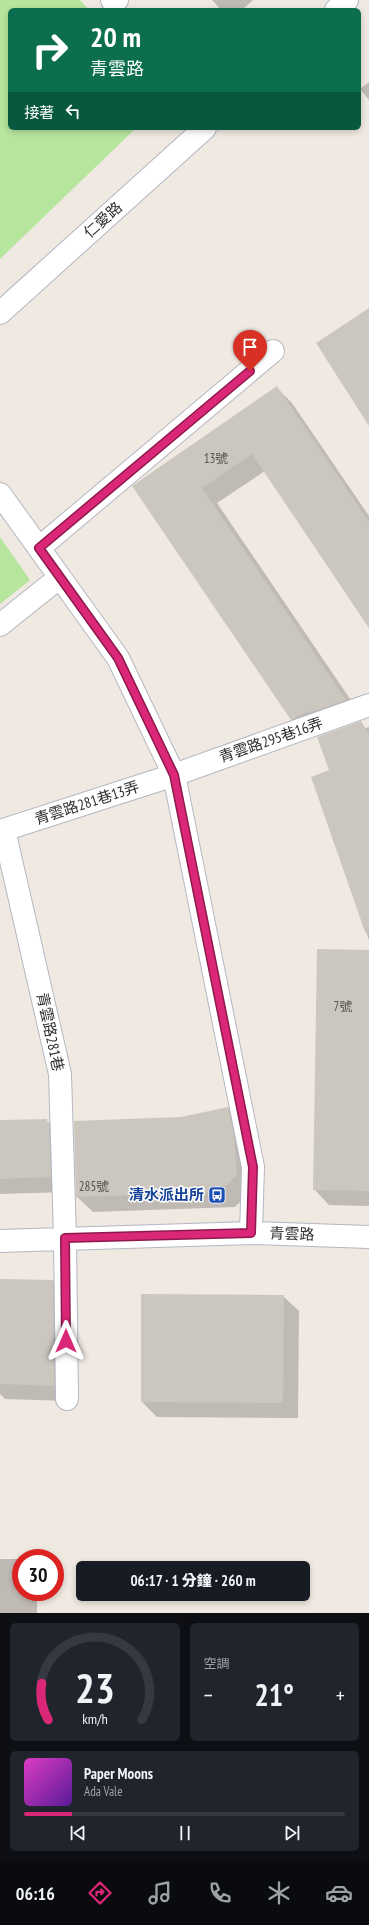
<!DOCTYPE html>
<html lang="zh-TW">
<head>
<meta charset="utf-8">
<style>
  :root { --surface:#171b24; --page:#20242c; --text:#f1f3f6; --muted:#9ea1a6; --line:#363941; --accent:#db2777 }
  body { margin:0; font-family:"PT Sans Narrow","Noto Sans TC",sans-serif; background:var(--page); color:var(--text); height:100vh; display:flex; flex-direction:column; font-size:15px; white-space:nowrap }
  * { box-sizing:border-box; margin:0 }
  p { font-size:13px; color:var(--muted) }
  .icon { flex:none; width:22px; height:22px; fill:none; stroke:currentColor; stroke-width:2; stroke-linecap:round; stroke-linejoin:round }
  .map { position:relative; height:1613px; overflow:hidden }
  .drawer { display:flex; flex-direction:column; gap:10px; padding:10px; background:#0d0f14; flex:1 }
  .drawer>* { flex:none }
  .hud { position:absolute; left:8px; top:8px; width:353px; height:122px; border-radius:6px; box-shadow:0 2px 6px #0003; background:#0b6e4f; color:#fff; overflow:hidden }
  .speed { position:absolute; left:12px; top:1549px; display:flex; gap:8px; font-size:20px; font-weight:700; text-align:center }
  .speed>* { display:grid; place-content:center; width:52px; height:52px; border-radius:50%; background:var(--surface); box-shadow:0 2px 6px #0003; line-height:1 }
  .speed .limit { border:6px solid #d22; background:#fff; color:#111 }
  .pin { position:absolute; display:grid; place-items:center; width:34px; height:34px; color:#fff; margin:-41px -17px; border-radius:50% 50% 50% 0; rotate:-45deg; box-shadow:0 0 4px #0007 }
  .pin .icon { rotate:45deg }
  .me { position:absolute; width:44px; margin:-22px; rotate:0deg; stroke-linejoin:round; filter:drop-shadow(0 0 3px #0008) }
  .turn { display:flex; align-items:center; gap:14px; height:84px; padding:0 16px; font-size:18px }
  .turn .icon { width:52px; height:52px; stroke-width:2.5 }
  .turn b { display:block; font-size:28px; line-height:34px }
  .then { display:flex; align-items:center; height:38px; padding:0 16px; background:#0003; gap:8px; font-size:15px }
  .big { font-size:30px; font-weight:800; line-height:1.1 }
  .drawer .widget { flex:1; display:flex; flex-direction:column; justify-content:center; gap:6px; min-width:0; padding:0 14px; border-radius:6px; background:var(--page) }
  .drawer .dial { align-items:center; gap:0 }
  .dial svg { height:104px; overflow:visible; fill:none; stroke:var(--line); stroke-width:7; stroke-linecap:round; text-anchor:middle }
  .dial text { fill:var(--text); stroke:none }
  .song { display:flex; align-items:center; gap:12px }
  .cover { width:48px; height:48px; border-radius:6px; background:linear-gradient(135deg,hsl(310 70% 55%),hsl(270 70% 35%)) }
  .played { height:4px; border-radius:2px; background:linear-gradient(90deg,var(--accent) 15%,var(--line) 15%) }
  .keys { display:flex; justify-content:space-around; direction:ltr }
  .heat { display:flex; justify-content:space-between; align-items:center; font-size:22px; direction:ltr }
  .drawer .tiles { flex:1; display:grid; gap:10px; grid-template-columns:1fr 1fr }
  .widget:last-child { grid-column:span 2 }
  .trip { position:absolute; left:76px; top:1561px; width:234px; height:40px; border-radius:6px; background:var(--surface); box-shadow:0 2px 6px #0003; font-weight:800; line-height:40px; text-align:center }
  .dock { display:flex; height:64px; justify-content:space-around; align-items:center; background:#090b0e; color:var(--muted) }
  .dock .icon { width:28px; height:28px }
  .dock .selected { color:var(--accent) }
  .dock b { font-size:18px; color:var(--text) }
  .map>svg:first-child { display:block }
  .green { fill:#b6e59e }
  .shadow { fill:#0003 }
  .building { fill:#cbc7bf }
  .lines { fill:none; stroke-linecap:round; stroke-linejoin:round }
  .minor-casing { stroke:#b4b7c1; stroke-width:24 }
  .minor { stroke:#fff; stroke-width:22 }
  .route-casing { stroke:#8e194d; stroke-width:10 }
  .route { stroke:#db2777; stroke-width:7 }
  .labels { text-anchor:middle; stroke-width:3; stroke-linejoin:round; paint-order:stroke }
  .number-label { font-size:13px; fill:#555452 }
  .street-label { font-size:15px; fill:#2e2e2e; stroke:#fff }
  .transit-label { font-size:15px; font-weight:bold; fill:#164399; stroke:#fff; text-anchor:end }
</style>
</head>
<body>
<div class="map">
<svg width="369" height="1613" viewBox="0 0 369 1613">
  <rect width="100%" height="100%" fill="#efe9e1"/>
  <path class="green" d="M 0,0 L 80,0 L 89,10 L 10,10 L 10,128 L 136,128 L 0,259 Z
    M 0,537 L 30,580 L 0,604 Z"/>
  <path class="shadow" d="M 212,0 L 253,0 L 242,10 L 221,10 Z
    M 369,82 L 369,100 L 360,89 Z
    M 277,388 L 292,403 L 369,516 L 369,626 L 265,471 L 217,503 L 361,715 L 307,735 L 291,719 L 134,486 Z
    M 369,727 L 369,940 L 312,777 L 330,771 L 321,744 Z
    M 369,951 L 369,1206 L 329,1205 L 314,1189 Z
    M 228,1108 L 243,1123 L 252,1191 L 235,1207 L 93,1212 L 77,1197 L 181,1118 Z
    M 46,1120 L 62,1135 L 65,1192 L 0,1194 L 0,1121 Z
    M 0,1280 L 53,1281 L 68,1296 L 69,1401 L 5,1399 L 0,1394 Z
    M 142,1295 L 283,1296 L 299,1311 L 298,1418 L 157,1417 L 142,1402 Z
    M 21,1558 L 21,1592 L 37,1592 L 37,1613 L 0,1613 L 0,1559 L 23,1558 Z"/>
  <path class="building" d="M 369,308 L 369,426 L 316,343 Z
    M 277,386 L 369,522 L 369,628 L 252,454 L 202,488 L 346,700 L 309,713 L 308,711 L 291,720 L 132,486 Z
    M 361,721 L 369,734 L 369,931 L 365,932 L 311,777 L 329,770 L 317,737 Z
    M 317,949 L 369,950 L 369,1191 L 313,1190 Z
    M 228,1107 L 234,1134 L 237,1175 L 219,1192 L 76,1197 L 74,1121 L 181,1117 Z
    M 47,1119 L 47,1122 L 49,1122 L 51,1177 L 0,1179 L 0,1120 Z
    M 0,1279 L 53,1280 L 54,1386 L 0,1384 Z
    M 141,1294 L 284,1295 L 283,1403 L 141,1402 Z"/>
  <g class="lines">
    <defs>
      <path id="minor" d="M 112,0 L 114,3 L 117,0
        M 336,10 L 347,0
        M 0,313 L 205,128
        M 0,494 L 118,658 L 174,775 L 253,1167 L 251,1233
        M 39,548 L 273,351
        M 0,625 L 60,577
        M 4,830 L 60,1074 L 65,1238 L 67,1399
        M 0,831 L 174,775 L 369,705
        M 0,1241 L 251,1233 L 369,1237"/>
    </defs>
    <use href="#minor" class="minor-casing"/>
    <use href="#minor" class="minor"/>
  </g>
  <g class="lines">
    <defs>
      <path id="route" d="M 66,1341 L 65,1238 L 251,1233 L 253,1167 L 174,775 L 118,658 L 39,548 L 250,371"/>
    </defs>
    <use href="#route" class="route-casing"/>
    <use href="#route" class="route"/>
  </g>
  <defs>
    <symbol id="bus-square" viewBox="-11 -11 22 22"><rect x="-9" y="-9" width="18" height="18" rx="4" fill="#1a4fb4" stroke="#fff"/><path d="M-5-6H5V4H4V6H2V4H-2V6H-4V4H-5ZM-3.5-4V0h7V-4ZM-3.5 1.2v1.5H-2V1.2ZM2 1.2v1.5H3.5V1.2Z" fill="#fff"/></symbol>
  </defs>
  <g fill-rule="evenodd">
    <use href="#bus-square" x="207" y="1185" width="20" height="20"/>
  </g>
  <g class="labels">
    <g class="number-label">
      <text x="216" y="463">13號</text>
      <text x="343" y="1011">7號</text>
      <text x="94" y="1191">285號</text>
    </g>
    <g class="street-label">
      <text transform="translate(103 220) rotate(-42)" y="5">仁愛路</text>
      <text transform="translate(271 740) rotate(-19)" y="5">青雲路295巷16弄</text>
      <text transform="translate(87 803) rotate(-18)" y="5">青雲路281巷13弄</text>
      <text transform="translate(50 1032) rotate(78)" y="5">青雲路281巷</text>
      <text transform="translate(292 1234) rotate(2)" y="5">青雲路</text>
    </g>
    <g class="transit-label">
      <text x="204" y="1200">清水派出所</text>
    </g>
  </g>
</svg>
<div class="speed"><div class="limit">30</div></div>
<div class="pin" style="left:250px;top:371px;background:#d93025"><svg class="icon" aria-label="arrive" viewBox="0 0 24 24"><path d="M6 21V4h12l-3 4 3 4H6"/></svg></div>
<svg class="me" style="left:66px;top:1341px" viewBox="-20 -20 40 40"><path d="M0-17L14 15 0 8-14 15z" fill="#db2777" stroke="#fff" stroke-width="4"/></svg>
<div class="trip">06:17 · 1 分鐘 · 260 m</div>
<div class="hud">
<div class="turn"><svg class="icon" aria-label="right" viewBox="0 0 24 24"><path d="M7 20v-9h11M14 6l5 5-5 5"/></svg><div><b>20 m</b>青雲路</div></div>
<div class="then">接著<svg class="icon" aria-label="left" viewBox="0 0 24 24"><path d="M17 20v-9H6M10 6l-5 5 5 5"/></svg></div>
</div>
</div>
<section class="drawer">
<div class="tiles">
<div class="widget dial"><svg viewBox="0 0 100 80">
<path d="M14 69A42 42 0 1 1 86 69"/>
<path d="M14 69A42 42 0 0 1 9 41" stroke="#db2777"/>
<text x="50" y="56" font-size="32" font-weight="700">23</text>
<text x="50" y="72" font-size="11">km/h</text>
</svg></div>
<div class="widget"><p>空調</p>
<div class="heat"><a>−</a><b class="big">21°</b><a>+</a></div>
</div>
<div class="widget">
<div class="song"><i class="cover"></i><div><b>Paper Moons</b><p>Ada Vale</p></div></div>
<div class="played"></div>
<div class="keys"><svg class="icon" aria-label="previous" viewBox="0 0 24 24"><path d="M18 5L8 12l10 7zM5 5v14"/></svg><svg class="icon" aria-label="pause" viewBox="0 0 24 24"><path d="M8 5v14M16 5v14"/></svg><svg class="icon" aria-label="next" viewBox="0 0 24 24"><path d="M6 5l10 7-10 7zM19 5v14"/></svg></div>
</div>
</div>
</section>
<nav class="dock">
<b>06:16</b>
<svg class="icon selected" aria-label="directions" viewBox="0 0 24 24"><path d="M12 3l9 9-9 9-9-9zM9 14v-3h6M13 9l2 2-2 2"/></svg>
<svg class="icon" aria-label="music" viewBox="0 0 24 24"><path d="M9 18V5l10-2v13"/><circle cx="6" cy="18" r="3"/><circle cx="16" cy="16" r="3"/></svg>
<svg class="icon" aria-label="phone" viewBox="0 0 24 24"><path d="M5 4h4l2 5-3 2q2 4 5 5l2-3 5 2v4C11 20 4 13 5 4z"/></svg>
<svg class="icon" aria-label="climate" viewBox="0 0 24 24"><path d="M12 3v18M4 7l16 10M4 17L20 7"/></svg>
<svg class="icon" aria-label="car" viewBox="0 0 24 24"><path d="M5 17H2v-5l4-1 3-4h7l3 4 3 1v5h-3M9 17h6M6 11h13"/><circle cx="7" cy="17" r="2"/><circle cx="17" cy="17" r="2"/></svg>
</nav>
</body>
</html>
